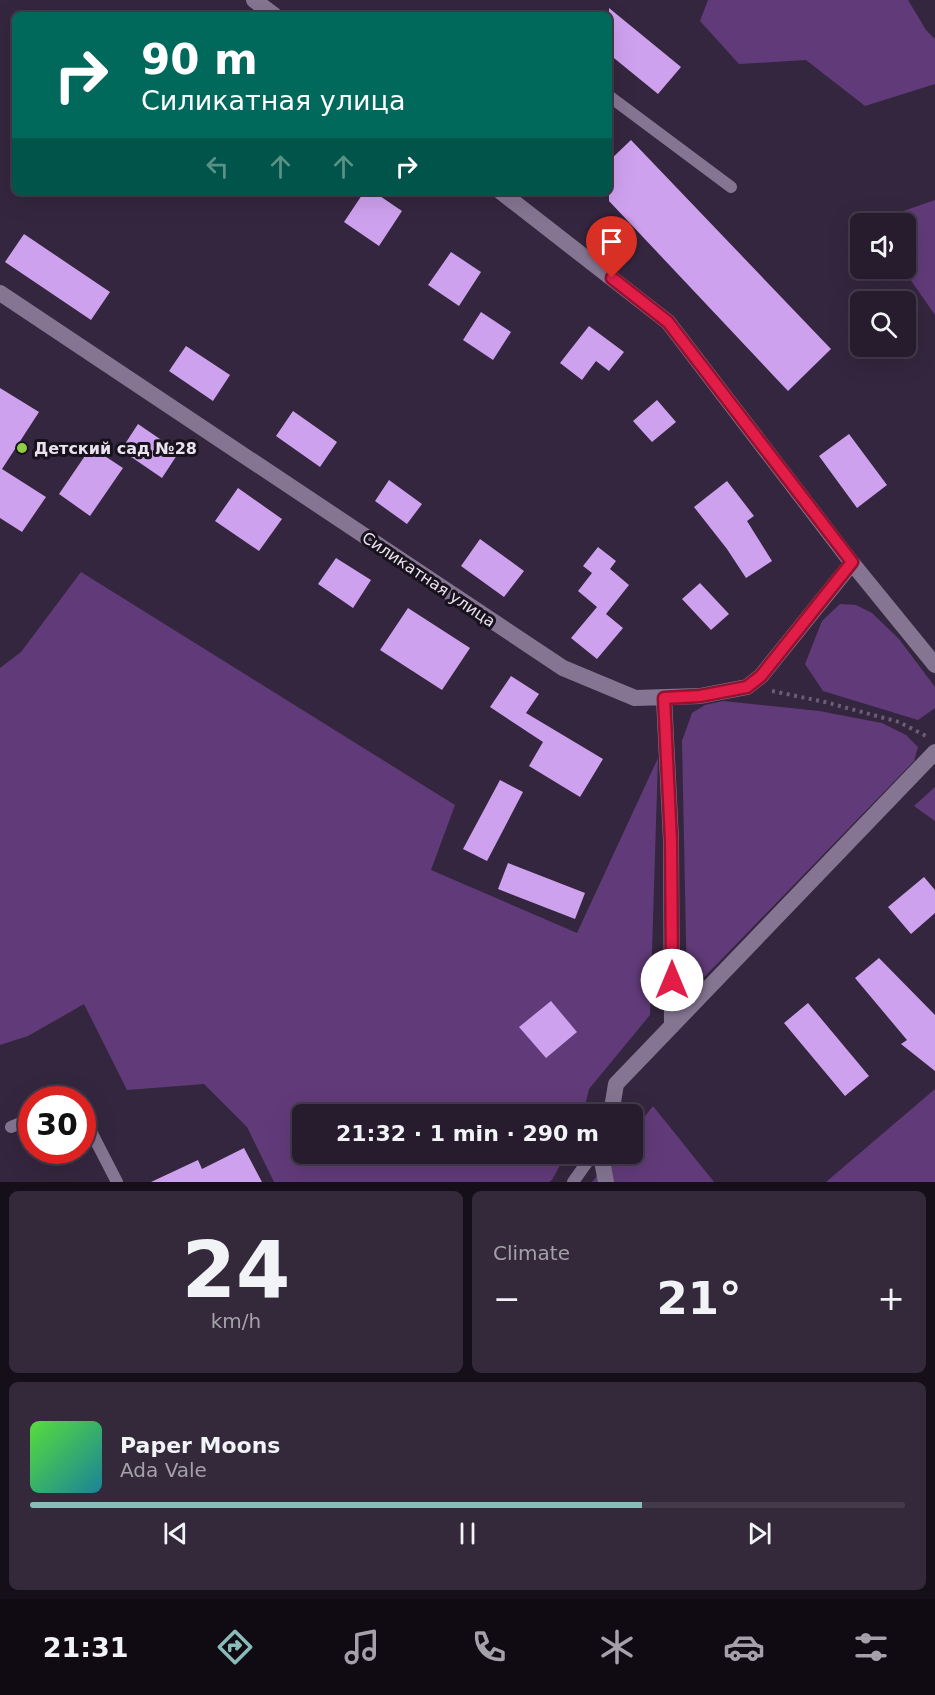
<!DOCTYPE html>
<html lang="en">
<head>
<meta charset="utf-8">
<style>
  :root { --surface:#271c2e; --page:#33293a; --text:#f1f3f6; --muted:#a4a1aa; --line:#433a4a; --accent:#8bbbb9 }
  body { margin:0; font-family:"DejaVu Sans",sans-serif; background:var(--page); color:var(--text); height:100vh; display:flex; flex-direction:column; font-size:22px; white-space:nowrap }
  * { box-sizing:border-box; margin:0 }
  p { font-size:20px; color:var(--muted) }
  .icon { flex:none; width:33px; height:33px; fill:none; stroke:currentColor; stroke-width:2; stroke-linecap:round; stroke-linejoin:round }
  .map { position:relative; height:1182px; overflow:hidden }
  .panel { display:flex; flex-direction:column; gap:9px; padding:9px; background:#150f19; flex:1 }
  .panel>* { flex:none }
  .banner { position:absolute; left:12px; top:12px; width:600px; height:183px; border-radius:9px; box-shadow:0 6px 24px #0002,0 0 0 2px var(--line); background:#00695c; color:#fff; overflow:hidden }
  .fabs { position:absolute; left:850px; top:213px; display:grid; gap:12px }
  .fabs a { display:grid; place-items:center; width:66px; height:66px; border-radius:9px; background:var(--surface); box-shadow:0 6px 24px #0002,0 0 0 2px var(--line); font-size:30px }
  .speed { position:absolute; left:18px; top:1086px; display:flex; gap:12px; font-size:30px; font-weight:700; text-align:center }
  .speed>* { display:grid; place-content:center; width:78px; height:78px; border-radius:50%; background:var(--surface); box-shadow:0 6px 24px #0002,0 0 0 2px var(--line); line-height:1 }
  .speed .limit { border:9px solid #d22; background:#fff; color:#111 }
  .pin { position:absolute; display:grid; place-items:center; width:51px; height:51px; color:#fff; margin:-62px -26px; border-radius:50% 50% 50% 0; rotate:-45deg; box-shadow:0 0 6px #0007 }
  .pin .icon { rotate:45deg }
  .me { position:absolute; width:66px; margin:-33px; rotate:0deg; stroke-linejoin:round; filter:drop-shadow(0 0 4px #0008) }
  .turn { display:flex; align-items:center; gap:21px; height:126px; padding:0 30px; font-size:27px }
  .turn .icon { width:78px; height:78px; stroke-width:2.5 }
  .turn b { display:block; font-size:42px; line-height:51px }
  .lanes { display:flex; align-items:center; height:57px; padding:0 30px; background:#0003; justify-content:center; gap:30px; direction:ltr }
  .lanes .off { opacity:.35 }
  .big { font-size:45px; font-weight:600; line-height:1.1 }
  .panel .card { flex:1; display:flex; flex-direction:column; justify-content:center; gap:9px; min-width:0; padding:0 21px; border-radius:9px; background:var(--page) }
  .panel .dial { align-items:center; gap:0 }
  .dial b { font-size:78px; line-height:1 }
  .song { display:flex; align-items:center; gap:18px }
  .cover { width:72px; height:72px; border-radius:9px; background:linear-gradient(135deg,hsl(110 70% 55%),hsl(190 70% 35%)) }
  .played { height:6px; border-radius:3px; background:linear-gradient(90deg,var(--accent) 70%,var(--line) 70%) }
  .keys { display:flex; justify-content:space-around; direction:ltr }
  .heat { display:flex; justify-content:space-between; align-items:center; font-size:33px; direction:ltr }
  .panel .tiles { flex:1; display:grid; gap:9px; grid-template-columns:1fr 1fr }
  .card:last-child { grid-column:span 2 }
  .trip { position:absolute; left:292px; top:1104px; width:351px; height:60px; border-radius:9px; background:var(--surface); box-shadow:0 6px 24px #0002,0 0 0 2px var(--line); font-weight:600; line-height:60px; text-align:center }
  .dock { display:flex; height:96px; justify-content:space-around; align-items:center; background:#100b12; color:var(--muted) }
  .dock .icon { width:42px; height:42px }
  .dock .current { color:var(--accent) }
  .dock b { font-size:27px; color:var(--text) }
  .map>svg:first-child { display:block }
  .green { fill:#613b79 }
  .building { fill:#cea1ee }
  .lines { fill:none; stroke-linecap:round; stroke-linejoin:round }
  .path { stroke:#6b5e74; stroke-width:4; stroke-dasharray:3 4.5; stroke-linecap:butt }
  .service { stroke:#857592; stroke-width:12 }
  .minor { stroke:#857592; stroke-width:16 }
  .route-casing { stroke:#92132f; stroke-width:15 }
  .route { stroke:#e11d48; stroke-width:10 }
  .poi-dot { fill:#8fcd42; stroke:#18121d; stroke-width:2 }
  .labels { text-anchor:middle; stroke-width:6; stroke-linejoin:round; paint-order:stroke }
  .poi-label { font-size:16px; font-weight:bold; fill:#e9e1f0; stroke:#18121d; text-anchor:start }
  .street-label { font-size:16px; fill:#e9e1f0; stroke:#18121d }
</style>
</head>
<body>
<div class="map">
<svg width="935" height="1182" viewBox="0 0 935 1182">
  <rect width="100%" height="100%" fill="#34263e"/>
  <path class="green" d="M 708,0 L 908,0 L 926,30 L 935,39 L 935,84 L 865,106 L 806,60 L 739,64 L 700,21 Z
    M 935,200 L 935,315 L 903,269 L 906,268 L 906,224 L 879,223 L 875,212 L 892,215 Z
    M 81,572 L 455,805 L 431,870 L 577,933 L 658,758 L 650,1015 L 589,1089 L 583,1114 L 303,1114 L 303,1154 L 566,1154 L 552,1180 L 549,1182 L 274,1182 L 247,1127 L 204,1084 L 127,1090 L 84,1004 L 28,1036 L 0,1045 L 0,668 L 21,652 Z
    M 840,604 L 856,605 L 872,613 L 899,639 L 935,687 L 935,708 L 918,720 L 823,691 L 805,664 L 822,621 Z
    M 723,701 L 819,711 L 882,723 L 906,735 L 918,747 L 914,761 L 719,962 L 699,982 L 687,987 L 682,741 L 692,713 L 705,705 Z
    M 935,787 L 935,821 L 914,806 Z
    M 935,1089 L 935,1182 L 826,1182 Z
    M 653,1106 L 714,1182 L 592,1182 L 615,1154 L 633,1154 L 633,1131 Z"/>
  <path class="building" d="M 609,8 L 681,67 L 658,94 L 609,54 Z
    M 631,140 L 831,349 L 788,391 L 609,201 L 609,161 Z
    M 364,192 L 374,192 L 402,211 L 379,246 L 344,222 Z
    M 24,234 L 110,292 L 91,320 L 5,262 Z
    M 451,252 L 481,272 L 459,306 L 428,285 Z
    M 481,312 L 511,332 L 493,360 L 463,340 Z
    M 589,326 L 624,352 L 609,371 L 596,361 L 582,380 L 560,363 Z
    M 186,346 L 230,375 L 213,401 L 169,371 Z
    M 0,388 L 39,412 L 2,469 L 46,497 L 22,532 L 0,518 Z
    M 657,400 L 676,422 L 652,442 L 633,421 Z
    M 293,411 L 337,442 L 320,467 L 276,436 Z
    M 138,424 L 179,452 L 162,478 L 121,450 Z
    M 849,434 L 887,485 L 857,508 L 819,456 Z
    M 91,447 L 123,468 L 90,516 L 59,494 Z
    M 389,480 L 422,504 L 407,524 L 375,501 Z
    M 727,481 L 754,516 L 747,521 L 772,561 L 746,578 L 727,549 L 694,507 Z
    M 238,488 L 282,519 L 259,551 L 215,521 Z
    M 480,539 L 524,571 L 504,597 L 461,566 Z
    M 598,547 L 616,561 L 610,569 L 629,585 L 606,614 L 623,628 L 597,659 L 571,638 L 597,607 L 578,591 L 592,573 L 583,566 Z
    M 336,558 L 371,580 L 353,608 L 318,584 Z
    M 700,583 L 729,614 L 711,630 L 682,599 Z
    M 408,608 L 470,648 L 442,690 L 380,650 Z
    M 511,676 L 539,694 L 526,713 L 603,759 L 580,797 L 529,766 L 543,742 L 490,707 Z
    M 500,780 L 523,792 L 487,861 L 463,849 Z
    M 508,863 L 585,893 L 575,919 L 498,889 Z
    M 924,877 L 935,890 L 935,913 L 911,934 L 888,907 Z
    M 879,958 L 935,1015 L 935,1071 L 901,1044 L 907,1040 L 855,978 Z
    M 551,1001 L 577,1032 L 546,1058 L 519,1027 Z
    M 808,1003 L 869,1076 L 845,1096 L 784,1023 Z
    M 244,1148 L 262,1182 L 151,1182 L 198,1160 L 202,1169 Z"/>
  <g class="lines">
    <path class="path" d="M 772,691 L 825,702 L 899,722 L 928,737"/>
    <path class="service" d="M 609,96 L 731,187
      M 82,1114 L 117,1182
      M 11,1127 L 32,1118
      M 573,1182 L 593,1154"/>
    <path class="minor" d="M 254,0 L 274,15
      M 501,192 L 668,322 L 852,563 L 935,665
      M 0,293 L 563,668 L 635,698 L 700,696 L 747,687 L 761,676 L 852,563
      M 664,698 L 671,840 L 672,1026
      M 611,1114 L 616,1084 L 935,752
      M 603,1154 L 602,1161 L 606,1182"/>
  </g>
  <g class="lines">
    <defs>
      <path id="route" d="M 612,278 L 668,322 L 852,562 L 761,676 L 747,687 L 700,696 L 664,698 L 671,840 L 672,980"/>
    </defs>
    <use href="#route" class="route-casing"/>
    <use href="#route" class="route"/>
  </g>
  <circle class="poi-dot" cx="22" cy="448" r="6"/>
  <g class="labels">
    <g class="poi-label">
      <text x="34" y="454">Детский сад №28</text>
    </g>
    <g class="street-label">
      <text transform="translate(429 579) rotate(34)" y="6">Силикатная улица</text>
    </g>
  </g>
</svg>
<div class="fabs">
<a><svg class="icon" aria-label="sound" viewBox="0 0 24 24"><path d="M4 9h4l5-4v14l-5-4H4zM17 9q2 3 0 6"/></svg></a>
<a><svg class="icon" aria-label="search" viewBox="0 0 24 24"><circle cx="10" cy="10" r="6"/><path d="M15 15l6 6"/></svg></a>
</div>
<div class="speed"><div class="limit">30</div></div>
<div class="pin" style="left:612px;top:278px;background:#d93025"><svg class="icon" aria-label="arrive" viewBox="0 0 24 24"><path d="M6 21V4h12l-3 4 3 4H6"/></svg></div>
<svg class="me" style="left:672px;top:980px" viewBox="-20 -20 40 40"><circle r="19" fill="#fff"/><path d="M0-13L10 11 0 6-10 11z" fill="#e11d48"/></svg>
<div class="trip">21:32 · 1 min · 290 m</div>
<div class="banner">
<div class="turn"><svg class="icon" aria-label="right" viewBox="0 0 24 24"><path d="M7 20v-9h11M14 6l5 5-5 5"/></svg><div><b>90 m</b>Силикатная улица</div></div>
<div class="lanes"><svg class="icon off" aria-label="left" viewBox="0 0 24 24"><path d="M17 20v-9H6M10 6l-5 5 5 5"/></svg><svg class="icon off" aria-label="ahead" viewBox="0 0 24 24"><path d="M12 20V5M6 11l6-6 6 6"/></svg><svg class="icon off" aria-label="ahead" viewBox="0 0 24 24"><path d="M12 20V5M6 11l6-6 6 6"/></svg><svg class="icon" aria-label="right" viewBox="0 0 24 24"><path d="M7 20v-9h11M14 6l5 5-5 5"/></svg></div>
</div>
</div>
<section class="panel">
<div class="tiles">
<div class="card dial"><b>24</b><p>km/h</p></div>
<div class="card"><p>Climate</p>
<div class="heat"><a>−</a><b class="big">21°</b><a>+</a></div>
</div>
<div class="card">
<div class="song"><i class="cover"></i><div><b>Paper Moons</b><p>Ada Vale</p></div></div>
<div class="played"></div>
<div class="keys"><svg class="icon" aria-label="previous" viewBox="0 0 24 24"><path d="M18 5L8 12l10 7zM5 5v14"/></svg><svg class="icon" aria-label="pause" viewBox="0 0 24 24"><path d="M8 5v14M16 5v14"/></svg><svg class="icon" aria-label="next" viewBox="0 0 24 24"><path d="M6 5l10 7-10 7zM19 5v14"/></svg></div>
</div>
</div>
</section>
<nav class="dock">
<b>21:31</b>
<svg class="icon current" aria-label="directions" viewBox="0 0 24 24"><path d="M12 3l9 9-9 9-9-9zM9 14v-3h6M13 9l2 2-2 2"/></svg>
<svg class="icon" aria-label="music" viewBox="0 0 24 24"><path d="M9 18V5l10-2v13"/><circle cx="6" cy="18" r="3"/><circle cx="16" cy="16" r="3"/></svg>
<svg class="icon" aria-label="phone" viewBox="0 0 24 24"><path d="M5 4h4l2 5-3 2q2 4 5 5l2-3 5 2v4C11 20 4 13 5 4z"/></svg>
<svg class="icon" aria-label="climate" viewBox="0 0 24 24"><path d="M12 3v18M4 7l16 10M4 17L20 7"/></svg>
<svg class="icon" aria-label="car" viewBox="0 0 24 24"><path d="M5 17H2v-5l4-1 3-4h7l3 4 3 1v5h-3M9 17h6M6 11h13"/><circle cx="7" cy="17" r="2"/><circle cx="17" cy="17" r="2"/></svg>
<svg class="icon" aria-label="filters" viewBox="0 0 24 24"><path d="M4 7h16M4 17h16"/><circle cx="9" cy="7" r="2"/><circle cx="15" cy="17" r="2"/></svg>
</nav>
</body>
</html>
